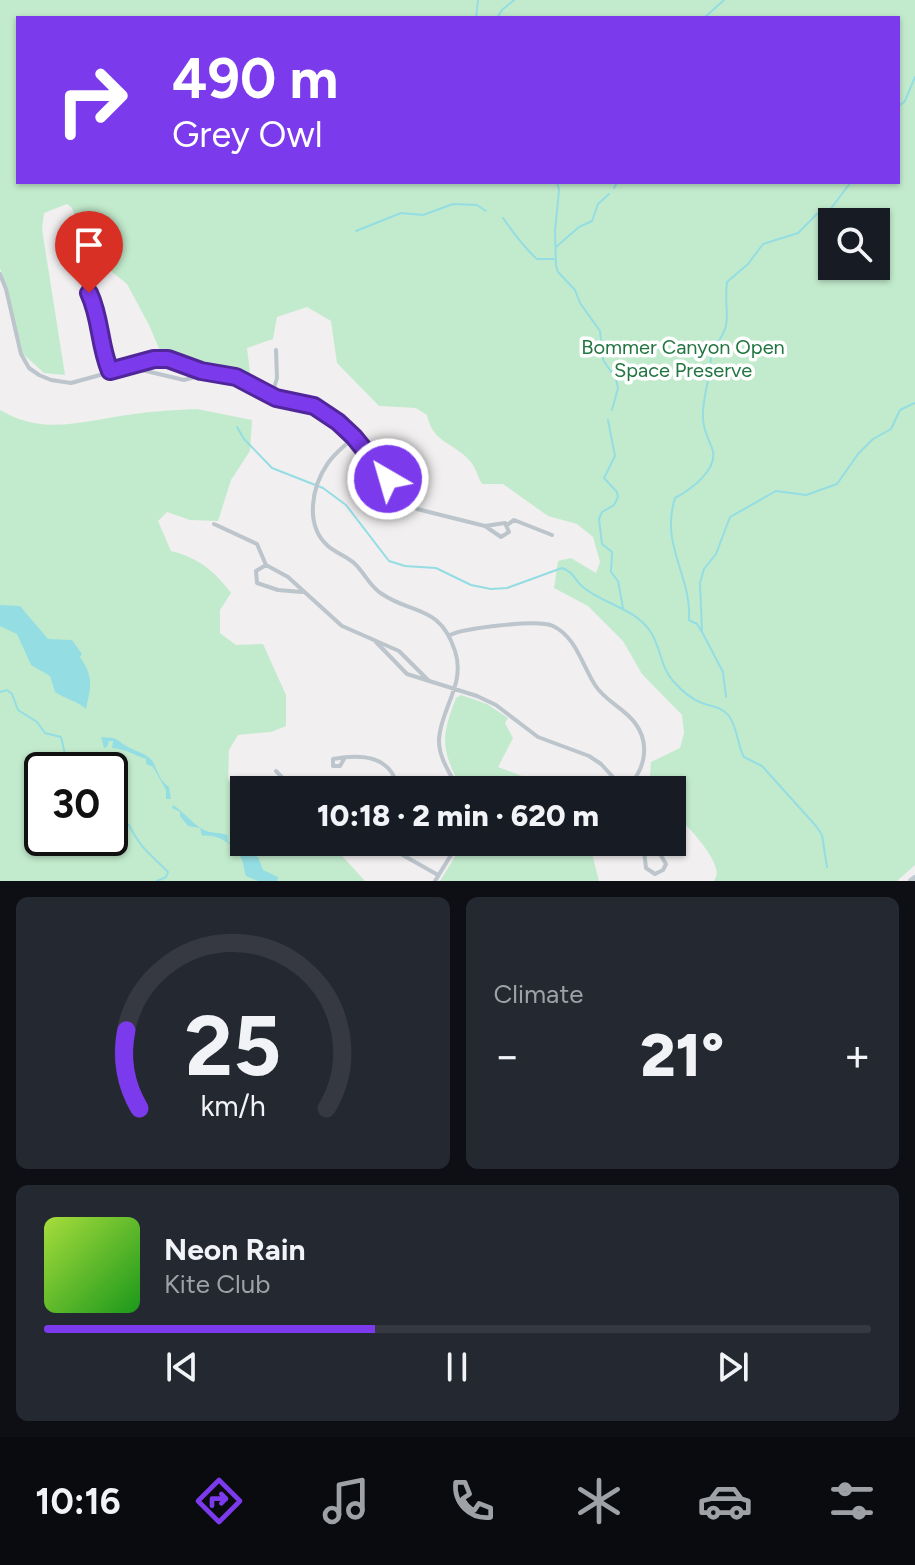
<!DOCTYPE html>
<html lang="en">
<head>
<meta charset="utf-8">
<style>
  :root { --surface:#171b24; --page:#242831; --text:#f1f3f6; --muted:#9ea1a6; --line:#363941; --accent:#7c3aed }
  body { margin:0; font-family:Figtree,sans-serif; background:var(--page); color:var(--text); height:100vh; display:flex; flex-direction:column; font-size:30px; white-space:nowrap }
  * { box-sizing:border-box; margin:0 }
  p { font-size:26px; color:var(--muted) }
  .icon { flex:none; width:44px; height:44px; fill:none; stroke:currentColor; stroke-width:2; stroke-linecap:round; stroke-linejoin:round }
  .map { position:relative; height:881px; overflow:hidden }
  .details { display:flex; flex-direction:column; gap:16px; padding:16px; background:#0d0f14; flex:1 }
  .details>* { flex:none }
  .guide { position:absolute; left:16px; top:16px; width:884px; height:168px; border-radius:0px; box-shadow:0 2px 6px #0004; background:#7c3aed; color:#fff; overflow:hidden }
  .buttons { position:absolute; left:818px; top:208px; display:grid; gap:16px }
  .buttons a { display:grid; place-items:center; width:72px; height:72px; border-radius:0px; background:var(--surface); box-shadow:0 2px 6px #0004; font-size:40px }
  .speed { position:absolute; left:24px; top:752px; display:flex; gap:16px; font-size:40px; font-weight:700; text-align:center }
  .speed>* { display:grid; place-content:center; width:104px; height:104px; border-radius:50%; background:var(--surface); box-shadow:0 2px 6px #0004; line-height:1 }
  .speed .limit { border:4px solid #111; border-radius:12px; background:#fff; color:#111 }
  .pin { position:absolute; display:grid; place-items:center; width:68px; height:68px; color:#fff; margin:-82px -34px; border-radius:50% 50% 50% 0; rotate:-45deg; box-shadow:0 0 8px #0007 }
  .pin .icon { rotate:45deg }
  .me { position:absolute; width:88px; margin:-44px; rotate:322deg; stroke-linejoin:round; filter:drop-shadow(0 0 6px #0008) }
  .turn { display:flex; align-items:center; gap:28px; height:168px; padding:0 24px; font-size:36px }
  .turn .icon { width:104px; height:104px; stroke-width:2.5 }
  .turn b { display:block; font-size:56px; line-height:68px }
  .big { font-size:60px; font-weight:800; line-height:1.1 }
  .details .card { flex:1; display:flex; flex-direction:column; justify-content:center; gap:12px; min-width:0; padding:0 28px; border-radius:12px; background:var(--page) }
  .details .dial { align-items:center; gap:0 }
  .dial svg { height:208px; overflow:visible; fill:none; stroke:var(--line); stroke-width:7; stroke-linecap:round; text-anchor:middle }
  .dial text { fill:var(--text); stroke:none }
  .song { display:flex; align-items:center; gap:24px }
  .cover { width:96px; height:96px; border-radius:12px; background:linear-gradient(135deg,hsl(80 70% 55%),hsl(120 70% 35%)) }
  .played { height:8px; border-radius:4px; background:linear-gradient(90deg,var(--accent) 40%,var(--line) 40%) }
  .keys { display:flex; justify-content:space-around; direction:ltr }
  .heat { display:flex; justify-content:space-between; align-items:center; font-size:44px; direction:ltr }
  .details .tiles { flex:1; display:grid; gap:16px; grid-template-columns:1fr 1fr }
  .card:last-child { grid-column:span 2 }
  .trip { position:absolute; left:230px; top:776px; width:456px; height:80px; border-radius:0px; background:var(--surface); box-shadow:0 2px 6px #0004; font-weight:800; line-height:80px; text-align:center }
  .tabs { display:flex; height:128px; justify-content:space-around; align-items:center; background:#090b0e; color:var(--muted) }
  .tabs .icon { width:56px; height:56px }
  .tabs .on { color:var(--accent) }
  .tabs b { font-size:36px; color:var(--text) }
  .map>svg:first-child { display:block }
  .green { fill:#c2ebcd; fill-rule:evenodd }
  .water { fill:#94dde3 }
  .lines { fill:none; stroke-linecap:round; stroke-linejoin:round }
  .stream { stroke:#94dde3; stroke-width:2 }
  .street { stroke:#bcc5cb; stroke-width:4 }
  .secondary { stroke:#bdc8cf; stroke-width:6 }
  .route-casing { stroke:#51269a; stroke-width:20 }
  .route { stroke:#7c3aed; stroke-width:14 }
  .labels { text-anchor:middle; stroke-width:7; stroke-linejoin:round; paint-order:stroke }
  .park-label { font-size:20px; fill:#217540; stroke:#fff }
</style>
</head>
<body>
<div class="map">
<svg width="915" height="881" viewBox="0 0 915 881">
  <rect width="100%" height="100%" fill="#f1eff0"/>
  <path class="green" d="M 0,0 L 915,0 L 915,865 L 897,881 L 714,881 C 716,876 718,875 716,869 C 714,854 684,821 672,812 L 672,790 L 649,790 L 651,762 L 680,748 L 684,733 L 682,715 L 642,674 L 623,641 L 588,606 L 554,588 L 558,561 L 571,558 L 596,573 L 600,562 L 593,537 L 577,524 L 548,516 L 503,484 L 482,484 C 478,477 475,466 470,461 C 454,442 433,444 427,415 L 416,408 L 379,406 L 337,363 L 331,321 L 307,307 L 277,317 L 273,339 L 247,348 L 251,381 L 223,366 L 166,365 L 149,325 L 127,284 L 101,263 L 81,235 L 72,208 L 67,204 L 44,213 L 42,229 L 65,375 L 44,373 L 23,354 L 0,268 ZM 18,18 L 898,18 L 898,182 L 18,182 ZM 832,222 L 876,222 L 876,266 L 832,266 Z
    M 197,409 L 252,420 L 250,451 L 231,480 L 218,521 L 190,520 L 167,512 L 158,521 L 171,551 C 198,558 214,570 231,593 L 220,610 L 220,633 L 236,645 L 263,644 L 286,695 L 286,726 L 271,732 L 238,735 L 229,750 L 228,780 L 244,795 L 244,842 L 310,842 L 333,846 L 365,881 L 0,881 L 0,410 C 45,437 85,420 134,414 C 155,411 176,410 197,409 ZM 42,770 L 110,770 L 110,838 L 42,838 Z
    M 461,695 L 487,704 L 508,718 L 505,723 L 513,738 L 498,767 L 551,787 L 550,790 L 463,790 C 441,751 440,739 456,698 Z
    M 464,842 L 589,842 L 599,881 L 440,881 Z"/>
  <path class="water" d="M 0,605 L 20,606 L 48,639 L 72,640 L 82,654 L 80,657 C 94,678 91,685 86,709 C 78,701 65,699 55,692 L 50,676 L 31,665 L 17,634 L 0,626 Z
    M 101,737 C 123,738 115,741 130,748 C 139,753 151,754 155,766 C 159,775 160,780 169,787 L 171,799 L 166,799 L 166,790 L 153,767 L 146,764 L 146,759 C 134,755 126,749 112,748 L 113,741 L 109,741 L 107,747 L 104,748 Z
    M 173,805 C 183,811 192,823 202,829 C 211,834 219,832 227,835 L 228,842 L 234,844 L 239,852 L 258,857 L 263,870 L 278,877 L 277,881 L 258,881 L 246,876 C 244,871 244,867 243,863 C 238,846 218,833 202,836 L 200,828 L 188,826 L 180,816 L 180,812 L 172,808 Z"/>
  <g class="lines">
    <path class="stream" d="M 476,18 L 478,0
      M 497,18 L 502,10 L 514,0
      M 704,18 L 724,0
      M 898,107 L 905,101 L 915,77
      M 557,182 L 559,190 L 555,231 L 556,266 L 558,272 L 575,290 L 580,303 L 600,331 L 603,360 L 616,379 L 618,388 L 612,410
      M 614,188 L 617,182
      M 503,218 C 513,232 524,248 537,259 L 554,259
      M 356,231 L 401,213 L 423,215 L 453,204 L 477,205 L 486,211
      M 556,247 L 579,227 L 592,221 L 598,204 L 609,194
      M 608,420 L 615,456 L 604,478 L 617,492 L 618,497 L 614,505 L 602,512 L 599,519 L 602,544 L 612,552 L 611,572 L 618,581 L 623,608
      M 237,427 L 244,439 L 272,468 L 323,488 L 346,505 L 389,561 L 405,566 L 436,568 L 471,585 L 491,589 L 507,588 L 562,568 C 574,572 575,581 584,588 C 606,605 634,608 650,631 C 661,647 660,666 673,681 C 681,690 691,699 702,703 C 713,707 722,707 729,716 C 738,729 737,744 744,757 L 762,766 L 816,826 L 822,835 L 827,867
      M 702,632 L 697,624 L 689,620 C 692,576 660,546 675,498 C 690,490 720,469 712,448 C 707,436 702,426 703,412 C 704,391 712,372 711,351 C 736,322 723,316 727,282 L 748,264 L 763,244 L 798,233 L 817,214 L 829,211 L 851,182
      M 0,692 L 7,690 L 12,694 L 18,710 L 37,722 L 45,733 L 61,737 L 65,754 L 55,770
      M 726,697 L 723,672 L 702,632 L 700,583 L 704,569 L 716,554 L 730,517 L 776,491 L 806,495 L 837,484 L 858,454 L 873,439 L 891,429 L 900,410 L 915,403
      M 110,815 L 114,820 L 129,825 C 142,850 149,853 168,872 L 166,877 L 157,881"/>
    <path class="street" d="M76 262a8 8 0 1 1 16 0a8 8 0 1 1-16 0Z
      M 85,270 C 86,289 95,297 98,314 C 102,334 101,351 110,371
      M 0,274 L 6,289 L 21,354 L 29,368 L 39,375 L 51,380 L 71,383 L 158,359 L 178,362 L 201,371 L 236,377 L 276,398 L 302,402 L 322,410 L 354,437 L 402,498 L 417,509 L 485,526 L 501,537 L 509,532 L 505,523 L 485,526
      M 129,367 L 184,380 L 209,373
      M 272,395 L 277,378 L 276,350
      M 354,437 C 346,445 335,453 328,463 C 312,486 304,525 328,546 C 336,553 346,556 354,563 C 365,573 369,586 382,594 C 413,615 440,605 455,651 C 466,684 441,708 439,739 C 438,757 451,775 459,790
      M 214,524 L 257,544 L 266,565
      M 507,525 L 514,520 L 552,535
      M 302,592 L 278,590 L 257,583 L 256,571 L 266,565 L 288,577 L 342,626 L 399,651 L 429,681
      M 450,635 C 465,628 538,619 553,626 C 576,637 582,665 595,685 C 605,701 624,708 635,723 C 651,744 645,774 624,789
      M 376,642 L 407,674 L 477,696 L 496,705 L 538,737 L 589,756 L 601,764 L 625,790
      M 344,759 L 340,766 L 333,766 L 333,759 C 361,754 391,755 398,788
      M 276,771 L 294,790
      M 385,842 L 399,853 L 438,875
      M 643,842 L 646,868 L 655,874 L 663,870 L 666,864 L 653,842
      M 435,881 L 459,842"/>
    <path class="secondary" d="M 911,881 L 915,878"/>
  </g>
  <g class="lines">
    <defs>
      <path id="route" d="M 89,293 C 101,318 99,345 110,371 L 154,359 L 168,359 L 201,371 L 236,377 L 276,398 L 314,406 L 338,422 L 354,437 L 388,479"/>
    </defs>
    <use href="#route" class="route-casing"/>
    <use href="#route" class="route"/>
  </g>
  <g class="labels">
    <g class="park-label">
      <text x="683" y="354">Bommer Canyon Open<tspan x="683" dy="23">Space Preserve</tspan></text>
    </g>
  </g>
</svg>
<div class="buttons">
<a><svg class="icon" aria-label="search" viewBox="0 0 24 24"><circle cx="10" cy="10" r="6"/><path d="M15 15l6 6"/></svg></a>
</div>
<div class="speed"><div class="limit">30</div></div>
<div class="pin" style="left:89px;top:293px;background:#d93025"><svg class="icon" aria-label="arrive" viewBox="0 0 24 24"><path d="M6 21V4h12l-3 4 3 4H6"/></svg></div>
<svg class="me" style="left:388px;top:479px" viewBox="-20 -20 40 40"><circle r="17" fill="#7c3aed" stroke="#fff" stroke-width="3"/><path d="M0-11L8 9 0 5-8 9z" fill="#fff"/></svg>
<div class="trip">10:18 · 2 min · 620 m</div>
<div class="guide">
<div class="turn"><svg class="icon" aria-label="right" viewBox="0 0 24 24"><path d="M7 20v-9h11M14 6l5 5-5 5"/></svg><div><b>490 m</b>Grey Owl</div></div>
</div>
</div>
<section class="details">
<div class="tiles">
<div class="card dial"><svg viewBox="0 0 100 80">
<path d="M14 69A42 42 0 1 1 86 69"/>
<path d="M14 69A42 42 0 0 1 9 39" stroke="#7c3aed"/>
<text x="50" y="56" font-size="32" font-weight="700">25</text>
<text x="50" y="72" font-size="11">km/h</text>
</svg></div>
<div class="card"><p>Climate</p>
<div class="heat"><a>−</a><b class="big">21°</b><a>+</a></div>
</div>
<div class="card">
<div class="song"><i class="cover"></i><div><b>Neon Rain</b><p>Kite Club</p></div></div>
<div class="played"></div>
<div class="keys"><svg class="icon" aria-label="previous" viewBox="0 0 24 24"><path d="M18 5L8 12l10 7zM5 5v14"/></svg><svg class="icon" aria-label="pause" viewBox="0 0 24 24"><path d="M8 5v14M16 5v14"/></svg><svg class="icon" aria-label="next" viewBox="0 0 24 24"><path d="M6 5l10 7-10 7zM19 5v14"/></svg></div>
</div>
</div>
</section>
<nav class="tabs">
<b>10:16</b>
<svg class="icon on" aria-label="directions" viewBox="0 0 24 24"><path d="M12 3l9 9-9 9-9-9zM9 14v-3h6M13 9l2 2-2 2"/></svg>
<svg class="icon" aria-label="music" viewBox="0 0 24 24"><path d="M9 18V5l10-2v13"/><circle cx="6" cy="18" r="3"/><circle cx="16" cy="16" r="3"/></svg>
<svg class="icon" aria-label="phone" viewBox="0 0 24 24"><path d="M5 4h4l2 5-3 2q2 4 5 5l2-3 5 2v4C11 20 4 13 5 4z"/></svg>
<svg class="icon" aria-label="climate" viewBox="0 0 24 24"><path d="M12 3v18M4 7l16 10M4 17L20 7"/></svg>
<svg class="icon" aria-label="car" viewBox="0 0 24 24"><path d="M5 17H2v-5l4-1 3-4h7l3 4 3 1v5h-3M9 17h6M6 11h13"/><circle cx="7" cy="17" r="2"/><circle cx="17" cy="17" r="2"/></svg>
<svg class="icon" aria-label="filters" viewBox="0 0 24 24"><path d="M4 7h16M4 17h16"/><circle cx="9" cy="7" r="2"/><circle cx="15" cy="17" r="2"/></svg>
</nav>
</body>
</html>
